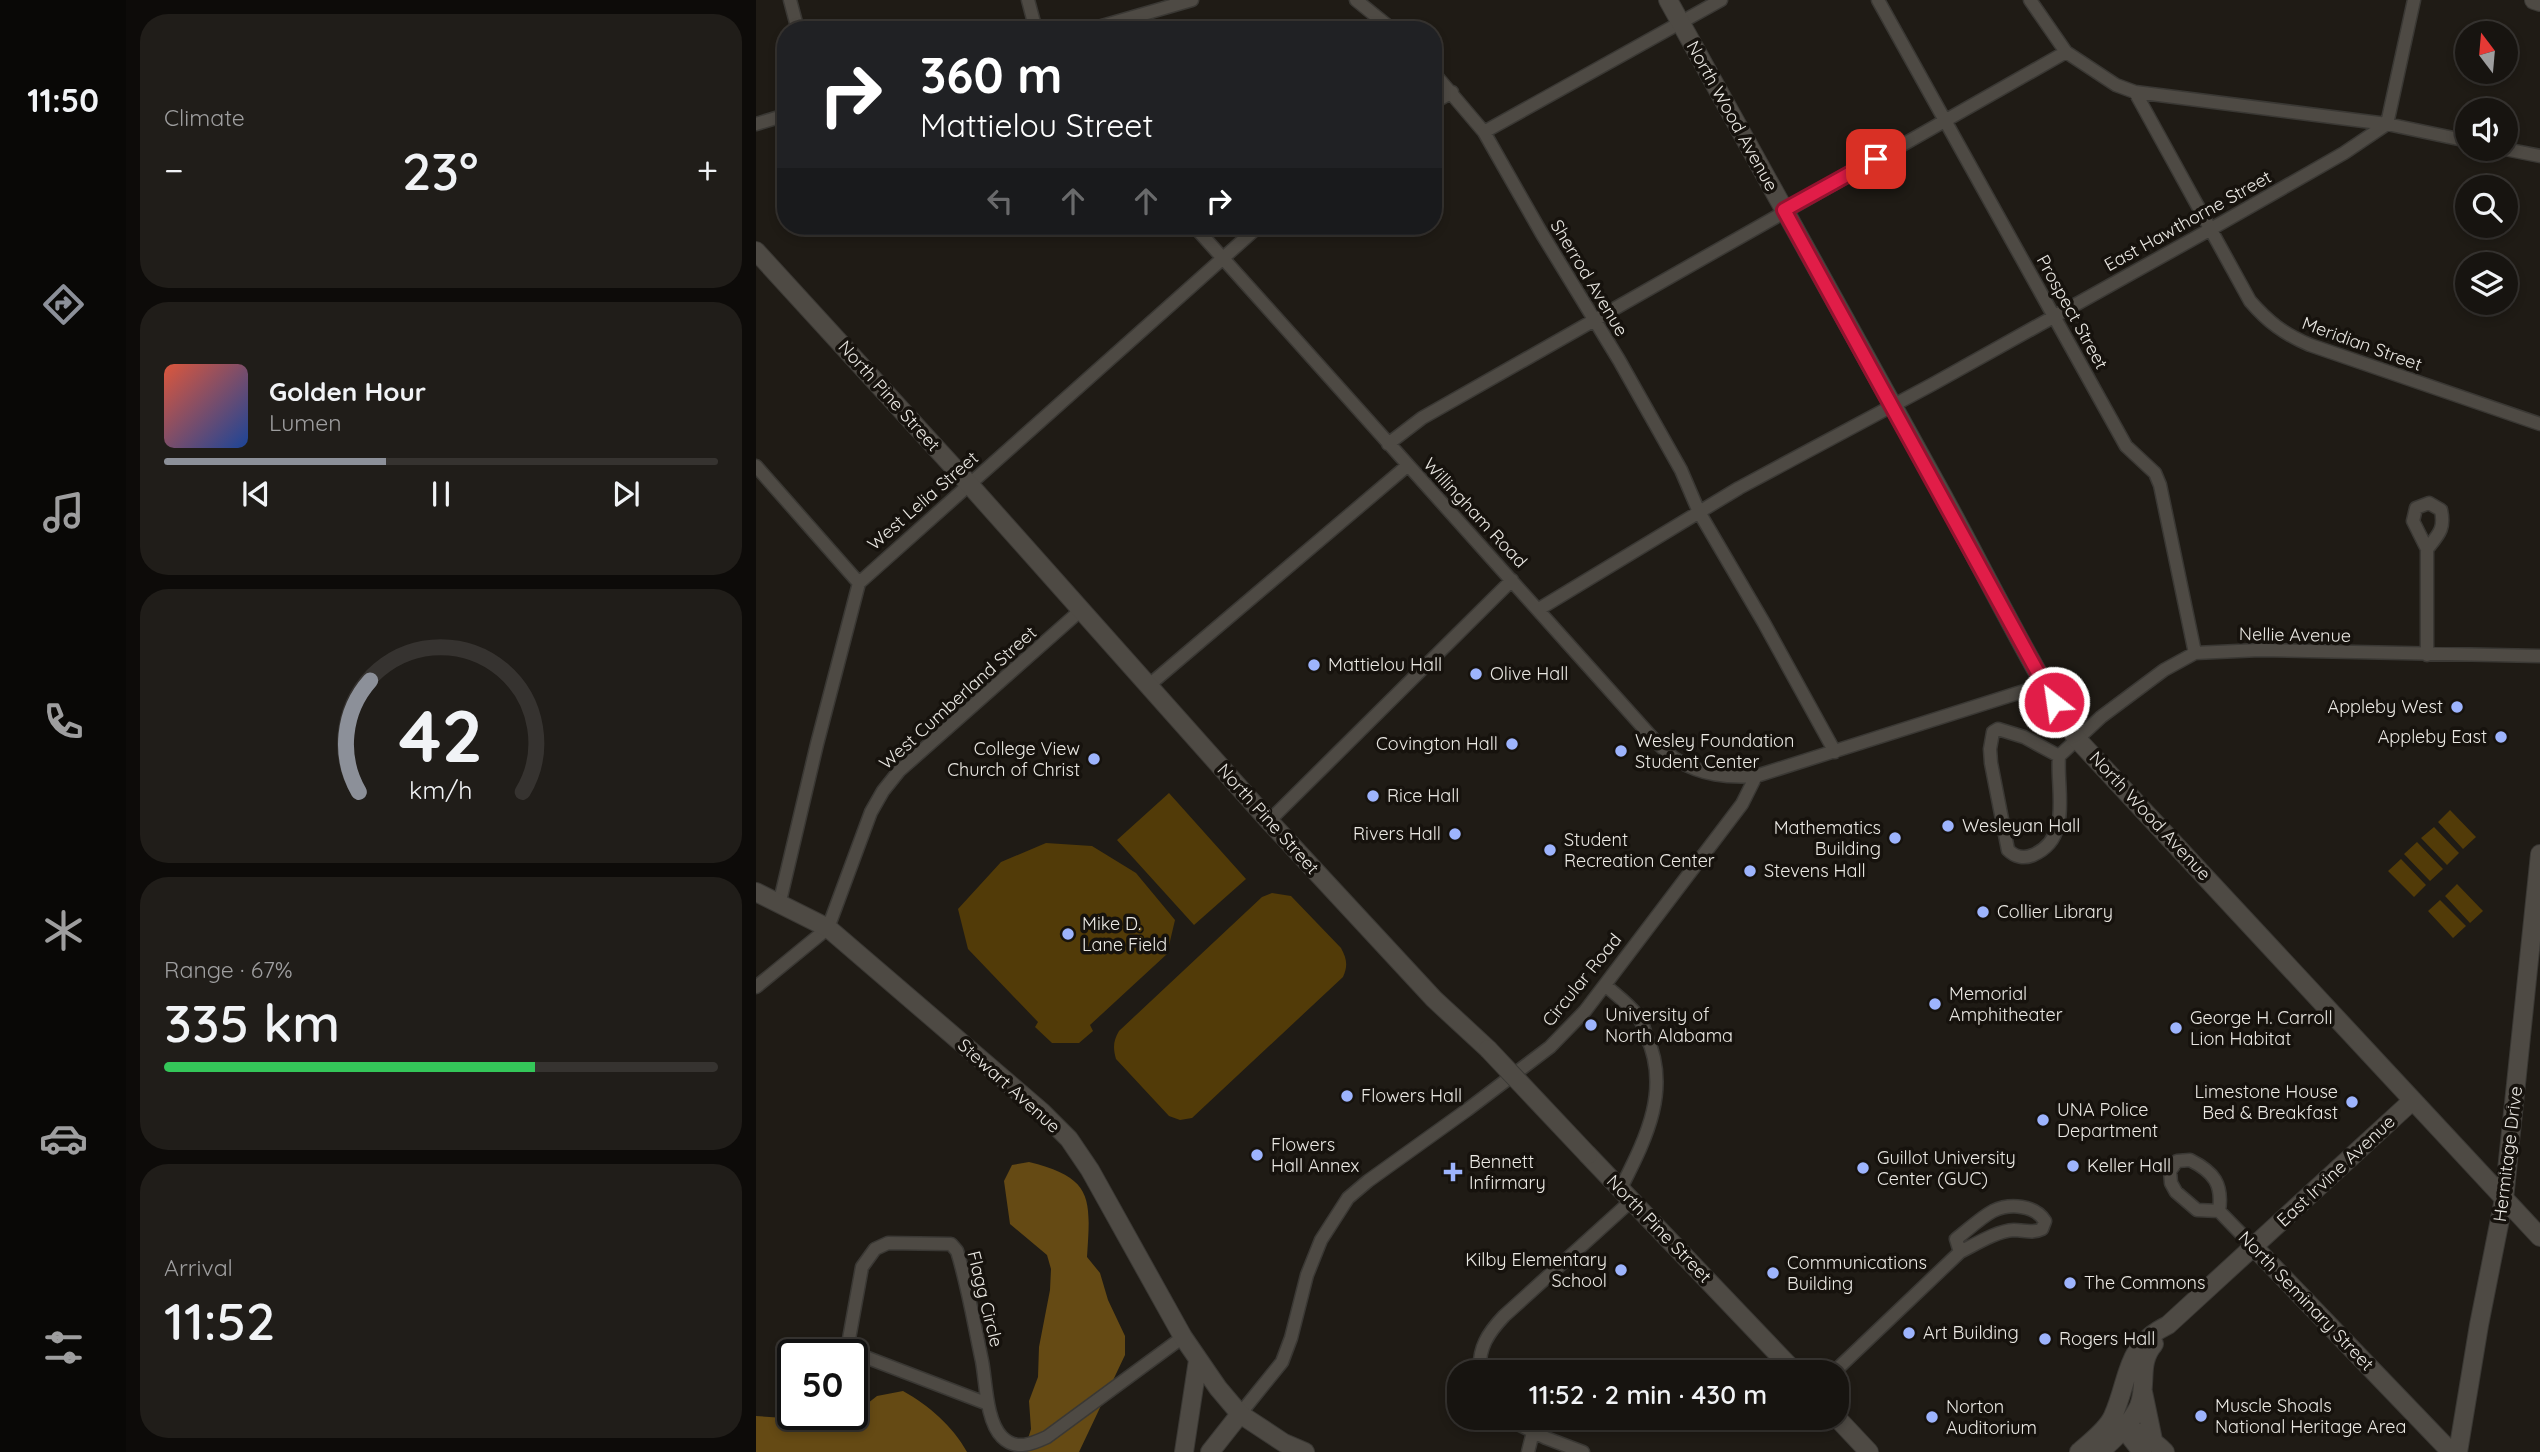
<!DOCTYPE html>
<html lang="en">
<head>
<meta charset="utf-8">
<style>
  :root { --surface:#171410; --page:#201d19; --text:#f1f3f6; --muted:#9e9e9f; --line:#363330; --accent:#8c9099 }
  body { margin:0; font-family:Quicksand,sans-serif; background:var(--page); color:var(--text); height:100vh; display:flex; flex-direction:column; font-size:26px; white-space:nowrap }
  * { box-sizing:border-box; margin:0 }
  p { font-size:23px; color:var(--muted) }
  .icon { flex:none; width:38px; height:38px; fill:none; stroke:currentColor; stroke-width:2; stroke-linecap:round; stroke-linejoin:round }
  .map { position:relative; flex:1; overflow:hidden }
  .panel { display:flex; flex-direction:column; gap:14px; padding:14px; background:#0d0b09; width:630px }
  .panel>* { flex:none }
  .hud { position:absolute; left:21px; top:21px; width:665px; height:214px; border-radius:28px; box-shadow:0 4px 10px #0003,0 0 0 2px var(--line); background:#202124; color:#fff; overflow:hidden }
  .needle { width:46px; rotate:344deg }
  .buttons { position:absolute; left:1699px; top:21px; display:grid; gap:14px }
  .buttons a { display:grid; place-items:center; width:63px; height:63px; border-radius:50%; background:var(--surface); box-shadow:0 4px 10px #0003,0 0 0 2px var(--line); font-size:35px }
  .speed { position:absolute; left:21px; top:1339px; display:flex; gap:14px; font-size:35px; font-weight:700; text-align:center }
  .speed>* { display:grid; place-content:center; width:91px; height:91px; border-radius:50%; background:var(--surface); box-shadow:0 4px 10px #0003,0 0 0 2px var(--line); line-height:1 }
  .speed .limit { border:4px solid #111; border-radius:10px; background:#fff; color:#111 }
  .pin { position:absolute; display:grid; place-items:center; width:60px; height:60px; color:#fff; margin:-30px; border-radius:14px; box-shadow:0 4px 10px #0006 }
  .me { position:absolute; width:77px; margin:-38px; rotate:330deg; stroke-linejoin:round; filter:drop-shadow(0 0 5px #0008) }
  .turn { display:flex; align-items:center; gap:24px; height:147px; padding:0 28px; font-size:32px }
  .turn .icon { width:91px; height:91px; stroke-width:2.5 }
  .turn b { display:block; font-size:49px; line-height:60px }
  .lanes { display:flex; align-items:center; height:66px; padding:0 28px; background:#0003; justify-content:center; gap:35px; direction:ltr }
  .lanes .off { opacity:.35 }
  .big { font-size:52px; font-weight:600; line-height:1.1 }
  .panel .widget { flex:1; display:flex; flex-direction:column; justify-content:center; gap:10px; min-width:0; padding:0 24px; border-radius:28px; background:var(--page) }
  .panel .dial { align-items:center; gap:0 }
  .dial svg { height:182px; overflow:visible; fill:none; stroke:var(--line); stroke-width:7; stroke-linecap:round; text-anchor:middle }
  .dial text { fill:var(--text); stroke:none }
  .song { display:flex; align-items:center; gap:21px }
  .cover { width:84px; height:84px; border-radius:10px; background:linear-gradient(135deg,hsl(10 70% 55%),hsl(220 70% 35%)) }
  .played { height:7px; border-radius:4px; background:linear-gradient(90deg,var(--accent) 40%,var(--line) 40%) }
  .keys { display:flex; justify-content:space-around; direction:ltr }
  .heat { display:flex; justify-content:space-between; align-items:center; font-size:38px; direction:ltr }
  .charge { height:10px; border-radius:5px; background:linear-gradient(90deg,#34c759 67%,var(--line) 0) }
  .trip { position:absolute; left:691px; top:1360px; width:402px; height:70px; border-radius:28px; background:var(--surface); box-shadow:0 4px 10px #0003,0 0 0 2px var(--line); font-weight:600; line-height:70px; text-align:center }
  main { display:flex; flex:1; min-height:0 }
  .tabs { display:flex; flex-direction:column; width:126px; justify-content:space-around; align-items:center; background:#090806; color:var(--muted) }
  .tabs .icon { width:49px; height:49px }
  .tabs .active { color:var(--accent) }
  .tabs b { font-size:32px; color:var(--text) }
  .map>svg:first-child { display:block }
  .green { fill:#523b08 }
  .forest { fill:#654a14 }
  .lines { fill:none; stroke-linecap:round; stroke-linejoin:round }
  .street-casing { stroke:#3a3834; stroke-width:15 }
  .secondary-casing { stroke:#3a3834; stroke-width:20 }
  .street { stroke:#4e4a44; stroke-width:12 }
  .secondary { stroke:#4e4a44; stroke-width:18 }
  .secondary-bridge-casing { stroke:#3a3834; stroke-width:20; stroke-linecap:butt }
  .secondary-bridge { stroke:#4e4a44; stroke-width:18 }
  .route-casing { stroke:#92132f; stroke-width:18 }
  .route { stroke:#e11d48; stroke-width:12 }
  .poi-dot { fill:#9db4fd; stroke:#16120d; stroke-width:2.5 }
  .labels { text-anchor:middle; stroke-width:7; stroke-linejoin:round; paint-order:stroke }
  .street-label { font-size:18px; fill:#eae8e3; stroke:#16120d }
  .poi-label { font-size:18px; fill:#eae8e3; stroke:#16120d; text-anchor:start }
</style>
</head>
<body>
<main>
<nav class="tabs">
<b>11:50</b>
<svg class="icon active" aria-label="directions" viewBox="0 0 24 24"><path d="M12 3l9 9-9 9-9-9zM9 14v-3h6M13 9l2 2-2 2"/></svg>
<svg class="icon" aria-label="music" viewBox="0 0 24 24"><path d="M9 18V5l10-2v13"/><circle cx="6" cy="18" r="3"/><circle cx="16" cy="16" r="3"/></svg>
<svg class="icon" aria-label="phone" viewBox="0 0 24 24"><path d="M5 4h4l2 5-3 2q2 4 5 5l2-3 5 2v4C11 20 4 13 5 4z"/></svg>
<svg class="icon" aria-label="climate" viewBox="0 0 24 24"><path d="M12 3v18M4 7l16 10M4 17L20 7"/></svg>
<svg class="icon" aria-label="car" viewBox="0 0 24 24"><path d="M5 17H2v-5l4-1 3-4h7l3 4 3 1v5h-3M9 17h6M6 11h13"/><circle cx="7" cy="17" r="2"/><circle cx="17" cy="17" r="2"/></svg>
<svg class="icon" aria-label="filters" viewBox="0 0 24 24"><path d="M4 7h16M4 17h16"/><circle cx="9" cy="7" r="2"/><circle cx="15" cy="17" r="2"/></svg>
</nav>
<section class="panel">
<div class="widget"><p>Climate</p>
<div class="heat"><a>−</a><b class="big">23°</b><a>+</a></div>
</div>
<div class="widget">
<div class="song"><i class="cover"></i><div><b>Golden Hour</b><p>Lumen</p></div></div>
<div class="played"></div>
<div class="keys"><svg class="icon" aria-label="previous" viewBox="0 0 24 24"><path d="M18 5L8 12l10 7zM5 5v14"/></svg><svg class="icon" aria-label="pause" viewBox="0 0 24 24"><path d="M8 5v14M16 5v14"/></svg><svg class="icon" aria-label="next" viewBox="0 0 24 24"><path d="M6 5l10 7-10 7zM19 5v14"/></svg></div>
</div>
<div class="widget dial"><svg viewBox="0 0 100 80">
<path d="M14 69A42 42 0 1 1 86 69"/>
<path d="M14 69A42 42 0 0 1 19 20" stroke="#8c9099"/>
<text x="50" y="56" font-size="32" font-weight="700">42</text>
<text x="50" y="72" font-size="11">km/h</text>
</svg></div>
<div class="widget"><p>Range · 67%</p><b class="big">335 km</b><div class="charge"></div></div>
<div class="widget"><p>Arrival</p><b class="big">11:52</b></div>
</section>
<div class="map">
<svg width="1784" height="1452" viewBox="0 0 1784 1452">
  <rect width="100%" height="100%" fill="#1f1b15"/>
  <path class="green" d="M 413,793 L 490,879 L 438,925 L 361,840 Z
    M 1694,810 L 1720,837 L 1707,849 L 1682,822 Z
    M 1678,827 L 1703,853 L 1691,865 L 1665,838 Z
    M 1661,842 L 1687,869 L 1674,881 L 1648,854 Z
    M 290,843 L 336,846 L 380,873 L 419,920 L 411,954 L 334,1025 L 337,1031 L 323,1043 L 296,1043 L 279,1027 L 282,1022 L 212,949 L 202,909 L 245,862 Z
    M 1645,859 L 1670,885 L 1658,897 L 1632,871 Z
    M 1701,884 L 1727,911 L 1714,923 L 1689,896 Z
    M 516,893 L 535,896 L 585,948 C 591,959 592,966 587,977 L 436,1118 L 424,1120 L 413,1116 L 360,1059 C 357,1048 357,1041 363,1031 L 506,897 Z
    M 1684,900 L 1710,926 L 1697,938 L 1672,911 Z"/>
  <path class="forest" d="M 273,1162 C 337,1178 335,1197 331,1257 L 344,1273 L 352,1300 L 369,1336 L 369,1355 L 323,1452 L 268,1452 L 275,1429 L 273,1401 L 282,1377 L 283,1347 L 294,1290 L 295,1269 L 291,1255 L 254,1224 L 248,1181 L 256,1165 Z
    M 147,1391 C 172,1405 197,1426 211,1452 L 0,1452 L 0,1416 L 88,1422 L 121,1396 Z"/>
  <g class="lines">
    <defs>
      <path id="street" d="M 34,0 L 42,30
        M 272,0 L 280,30
        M 600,0 L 637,30
        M 1122,0 L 1370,446 L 1399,473 L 1404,485 L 1439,653
        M 1274,0 L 1310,52 L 1360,85 L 1379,92 L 1631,124 L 1712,141
        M 332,30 L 436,0
        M 677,72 L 728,132 L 786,234 L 863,360 L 925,470 L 943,512 L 1008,623 L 1079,752
        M 1379,92 L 1494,301 C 1512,322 1528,334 1554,345 L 1784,424
        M 677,103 L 696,92
        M 0,124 L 30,115
        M 728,132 L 965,0
        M 1749,149 L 1784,156
        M 438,226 L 893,734 C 901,742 911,754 921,760 C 946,775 971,778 1000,776 L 1287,685
        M 632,444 L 666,418 L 1310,52
        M 0,466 L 103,583
        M 1673,503 L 1685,510 C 1689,529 1683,534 1671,549 L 1657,521 L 1660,508 Z
        M 1671,549 L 1671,655
        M 783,609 L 983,488 L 1177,384 L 1455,229 L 1588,153 L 1631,124 L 1658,0
        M 392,686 L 651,466
        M 1242,729 L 1268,737 L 1303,756 C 1300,790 1317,838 1277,855 C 1268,859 1259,857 1252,850 L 1235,763 L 1234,749 L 1237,732 Z
        M 1303,756 L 1345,717 L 1408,670 L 1439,653 L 1504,650 L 1784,656
        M 513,821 L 756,580
        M 23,905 L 61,744 L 103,583 L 503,226
        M 849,985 C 859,994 873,1004 881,1015 C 885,1020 888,1028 890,1035 C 916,1090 889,1140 864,1190
        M 0,987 L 72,928 L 115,812 L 127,791 L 143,771 L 325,610
        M 1434,1160 C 1458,1172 1467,1184 1463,1211 L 1441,1210 L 1420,1192 L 1415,1183 L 1414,1171 L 1421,1161 Z
        M 1463,1211 L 1498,1247
        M 724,1372 C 722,1348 732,1333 748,1316 L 875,1201
        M 1078,1372 L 1204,1252 L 1200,1239 C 1212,1230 1224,1218 1237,1211 C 1254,1203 1279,1205 1289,1221 L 1286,1229 C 1276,1234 1268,1230 1258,1230 C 1240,1231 1220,1244 1204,1252
        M 232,1404 L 91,1350 L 106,1267 L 119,1249 L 132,1243 L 195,1244 L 201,1251 C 212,1286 218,1324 226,1361 C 230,1382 230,1421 246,1437 C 260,1451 276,1444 291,1437 L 427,1337
        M 484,1414 L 526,1362 L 535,1338 L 551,1275 L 565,1240 L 592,1198 L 612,1181 L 711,1110 L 794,1047 L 829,1011 L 986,804 L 1000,776
        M 750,1418 L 790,1438 L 827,1452
        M 772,1452 L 777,1432"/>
      <path id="secondary" d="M 912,0 C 1004,165 1095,331 1187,496 C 1231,577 1272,660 1320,738 L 1784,1237
        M 1778,0 L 1784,2
        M 0,251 L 213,484 L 513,821 L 678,999 L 732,1049
        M 0,892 L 72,928 L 286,1112 L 313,1139 L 334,1170 L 427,1337 L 462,1388 L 484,1414 L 528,1443 L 549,1452
        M 832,1155 L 1039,1372
        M 1498,1247 L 1695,1452
        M 1387,1392 L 1397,1440
        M 1081,1418 L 1113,1452
        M 1365,1425 L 1386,1452
        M 1368,1428 C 1385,1432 1397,1440 1409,1452
        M 428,1452 L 442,1360
        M 454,1452 L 484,1414
        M 1323,1452 C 1334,1442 1351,1430 1357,1416 C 1374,1378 1368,1346 1412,1325 L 1656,1101
        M 1344,1452 C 1358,1439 1375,1424 1383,1406 C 1392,1383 1381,1364 1398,1344
        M 1702,1452 L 1723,1325 L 1748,1199 L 1784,854"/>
    </defs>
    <use href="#street" class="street-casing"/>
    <use href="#secondary" class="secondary-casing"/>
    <use href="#street" class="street"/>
    <use href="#secondary" class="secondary"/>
    <defs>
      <path id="secondary-bridge" d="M 732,1049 L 832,1155"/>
    </defs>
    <use href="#secondary-bridge" class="secondary-bridge-casing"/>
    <use href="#secondary-bridge" class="secondary-bridge"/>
  </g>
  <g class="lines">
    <defs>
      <path id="route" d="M 1120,159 L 1028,210 L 1298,702"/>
    </defs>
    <use href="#route" class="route-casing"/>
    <use href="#route" class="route"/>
  </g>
  <g class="poi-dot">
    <circle cx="558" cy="665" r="7"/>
    <circle cx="720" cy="674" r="7"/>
    <circle cx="1701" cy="707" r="7"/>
    <circle cx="1745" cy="737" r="7"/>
    <circle cx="756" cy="744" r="7"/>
    <circle cx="865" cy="751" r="7"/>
    <circle cx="338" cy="759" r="7"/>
    <circle cx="617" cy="796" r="7"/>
    <circle cx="1192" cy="826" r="7"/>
    <circle cx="699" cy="834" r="7"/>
    <circle cx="1139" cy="838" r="7"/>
    <circle cx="794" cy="850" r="7"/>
    <circle cx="994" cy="871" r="7"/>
    <circle cx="1227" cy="912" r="7"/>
    <circle cx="312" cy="934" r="7"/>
    <circle cx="1179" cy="1004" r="7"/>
    <circle cx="835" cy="1025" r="7"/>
    <circle cx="1420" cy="1028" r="7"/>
    <circle cx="591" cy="1096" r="7"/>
    <circle cx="1596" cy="1102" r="7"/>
    <circle cx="1287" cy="1120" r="7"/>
    <circle cx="501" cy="1155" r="7"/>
    <circle cx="1317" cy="1166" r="7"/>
    <circle cx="1107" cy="1168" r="7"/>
    <path d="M693.5 1161.5h7v7h7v7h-7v7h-7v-7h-7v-7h7z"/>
    <circle cx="865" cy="1270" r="7"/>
    <circle cx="1017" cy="1273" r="7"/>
    <circle cx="1314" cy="1283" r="7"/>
    <circle cx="1153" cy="1333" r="7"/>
    <circle cx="1289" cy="1339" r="7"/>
    <circle cx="1445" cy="1416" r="7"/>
    <circle cx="1176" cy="1417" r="7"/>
  </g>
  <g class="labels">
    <g class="street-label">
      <text transform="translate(976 116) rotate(61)" y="6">North Wood Avenue</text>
      <text transform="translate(1432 221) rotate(-29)" y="6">East Hawthorne Street</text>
      <text transform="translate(833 278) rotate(59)" y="6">Sherrod Avenue</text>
      <text transform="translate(1316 312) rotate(61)" y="6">Prospect Street</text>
      <text transform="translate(1606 344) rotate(20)" y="6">Meridian Street</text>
      <text transform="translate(133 396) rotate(48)" y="6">North Pine Street</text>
      <text transform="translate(167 501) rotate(-41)" y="6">West Lelia Street</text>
      <text transform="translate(719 513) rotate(47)" y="6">Willingham Road</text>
      <text transform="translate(1539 635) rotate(1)" y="6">Nellie Avenue</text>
      <text transform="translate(202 698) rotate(-42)" y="6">West Cumberland Street</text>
      <text transform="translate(1394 816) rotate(47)" y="6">North Wood Avenue</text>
      <text transform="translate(512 819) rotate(48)" y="6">North Pine Street</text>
      <text transform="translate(826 980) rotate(-51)" y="6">Circular Road</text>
      <text transform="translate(253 1086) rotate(42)" y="6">Stewart Avenue</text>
      <text transform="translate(1752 1154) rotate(-83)" y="6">Hermitage Drive</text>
      <text transform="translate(1580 1171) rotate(-43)" y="6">East Irvine Avenue</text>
      <text transform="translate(903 1229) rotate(46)" y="6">North Pine Street</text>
      <text transform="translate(229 1299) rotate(76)" y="6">Flagg Circle</text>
      <text transform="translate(1550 1301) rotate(46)" y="6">North Seminary Street</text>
    </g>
    <g class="poi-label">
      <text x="572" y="671">Mattielou Hall</text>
      <text x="734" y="680">Olive Hall</text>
      <text x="1687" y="713" text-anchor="end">Appleby West</text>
      <text x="1731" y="743" text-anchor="end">Appleby East</text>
      <text x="879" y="747">Wesley Foundation<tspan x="879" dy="21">Student Center</tspan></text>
      <text x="742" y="750" text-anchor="end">Covington Hall</text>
      <text x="324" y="755" text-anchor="end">College View<tspan x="324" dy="21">Church of Christ</tspan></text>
      <text x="631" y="802">Rice Hall</text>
      <text x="1206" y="832">Wesleyan Hall</text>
      <text x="1125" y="834" text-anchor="end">Mathematics<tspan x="1125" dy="21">Building</tspan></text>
      <text x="685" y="840" text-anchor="end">Rivers Hall</text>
      <text x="808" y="846">Student<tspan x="808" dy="21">Recreation Center</tspan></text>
      <text x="1008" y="877">Stevens Hall</text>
      <text x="1241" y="918">Collier Library</text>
      <text x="326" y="930">Mike D.<tspan x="326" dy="21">Lane Field</tspan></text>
      <text x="1193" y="1000">Memorial<tspan x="1193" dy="21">Amphitheater</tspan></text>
      <text x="849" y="1021">University of<tspan x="849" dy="21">North Alabama</tspan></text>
      <text x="1434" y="1024">George H. Carroll<tspan x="1434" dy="21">Lion Habitat</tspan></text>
      <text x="1582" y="1098" text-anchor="end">Limestone House<tspan x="1582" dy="21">Bed &amp; Breakfast</tspan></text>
      <text x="605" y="1102">Flowers Hall</text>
      <text x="1301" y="1116">UNA Police<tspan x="1301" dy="21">Department</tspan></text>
      <text x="515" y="1151">Flowers<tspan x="515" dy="21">Hall Annex</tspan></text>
      <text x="1121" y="1164">Guillot University<tspan x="1121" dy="21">Center (GUC)</tspan></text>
      <text x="713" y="1168">Bennett<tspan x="713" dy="21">Infirmary</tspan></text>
      <text x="1331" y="1172">Keller Hall</text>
      <text x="851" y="1266" text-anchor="end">Kilby Elementary<tspan x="851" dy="21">School</tspan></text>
      <text x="1031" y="1269">Communications<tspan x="1031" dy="21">Building</tspan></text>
      <text x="1328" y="1289">The Commons</text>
      <text x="1167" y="1339">Art Building</text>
      <text x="1303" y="1345">Rogers Hall</text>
      <text x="1459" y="1412">Muscle Shoals<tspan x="1459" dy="21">National Heritage Area</tspan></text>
      <text x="1190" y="1413">Norton<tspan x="1190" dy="21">Auditorium</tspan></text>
    </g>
  </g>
</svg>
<div class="buttons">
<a><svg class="needle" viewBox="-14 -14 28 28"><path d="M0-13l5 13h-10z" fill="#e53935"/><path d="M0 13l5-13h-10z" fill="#9e9e9f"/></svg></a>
<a><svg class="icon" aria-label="sound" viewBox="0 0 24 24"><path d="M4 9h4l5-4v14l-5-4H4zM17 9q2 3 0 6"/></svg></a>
<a><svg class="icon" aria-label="search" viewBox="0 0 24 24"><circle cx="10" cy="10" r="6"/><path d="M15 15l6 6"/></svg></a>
<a><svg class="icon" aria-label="layers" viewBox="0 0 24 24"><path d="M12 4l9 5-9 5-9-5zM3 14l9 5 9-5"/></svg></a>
</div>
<div class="speed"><div class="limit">50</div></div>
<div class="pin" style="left:1120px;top:159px;background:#d93025"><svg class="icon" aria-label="arrive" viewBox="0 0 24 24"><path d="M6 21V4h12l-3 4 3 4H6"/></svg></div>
<svg class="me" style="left:1298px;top:702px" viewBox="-20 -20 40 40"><circle r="17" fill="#e11d48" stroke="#fff" stroke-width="3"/><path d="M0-11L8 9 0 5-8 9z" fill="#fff"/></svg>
<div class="trip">11:52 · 2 min · 430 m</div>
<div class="hud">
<div class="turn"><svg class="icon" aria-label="right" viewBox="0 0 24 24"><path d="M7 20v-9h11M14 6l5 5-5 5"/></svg><div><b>360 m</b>Mattielou Street</div></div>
<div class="lanes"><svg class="icon off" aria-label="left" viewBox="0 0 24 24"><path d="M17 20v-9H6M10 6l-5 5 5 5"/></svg><svg class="icon off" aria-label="ahead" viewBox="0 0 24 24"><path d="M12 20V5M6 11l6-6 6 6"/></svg><svg class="icon off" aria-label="ahead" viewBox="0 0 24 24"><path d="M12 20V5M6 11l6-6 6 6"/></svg><svg class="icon" aria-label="right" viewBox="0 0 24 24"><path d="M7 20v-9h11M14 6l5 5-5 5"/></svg></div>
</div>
</div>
</main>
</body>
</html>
